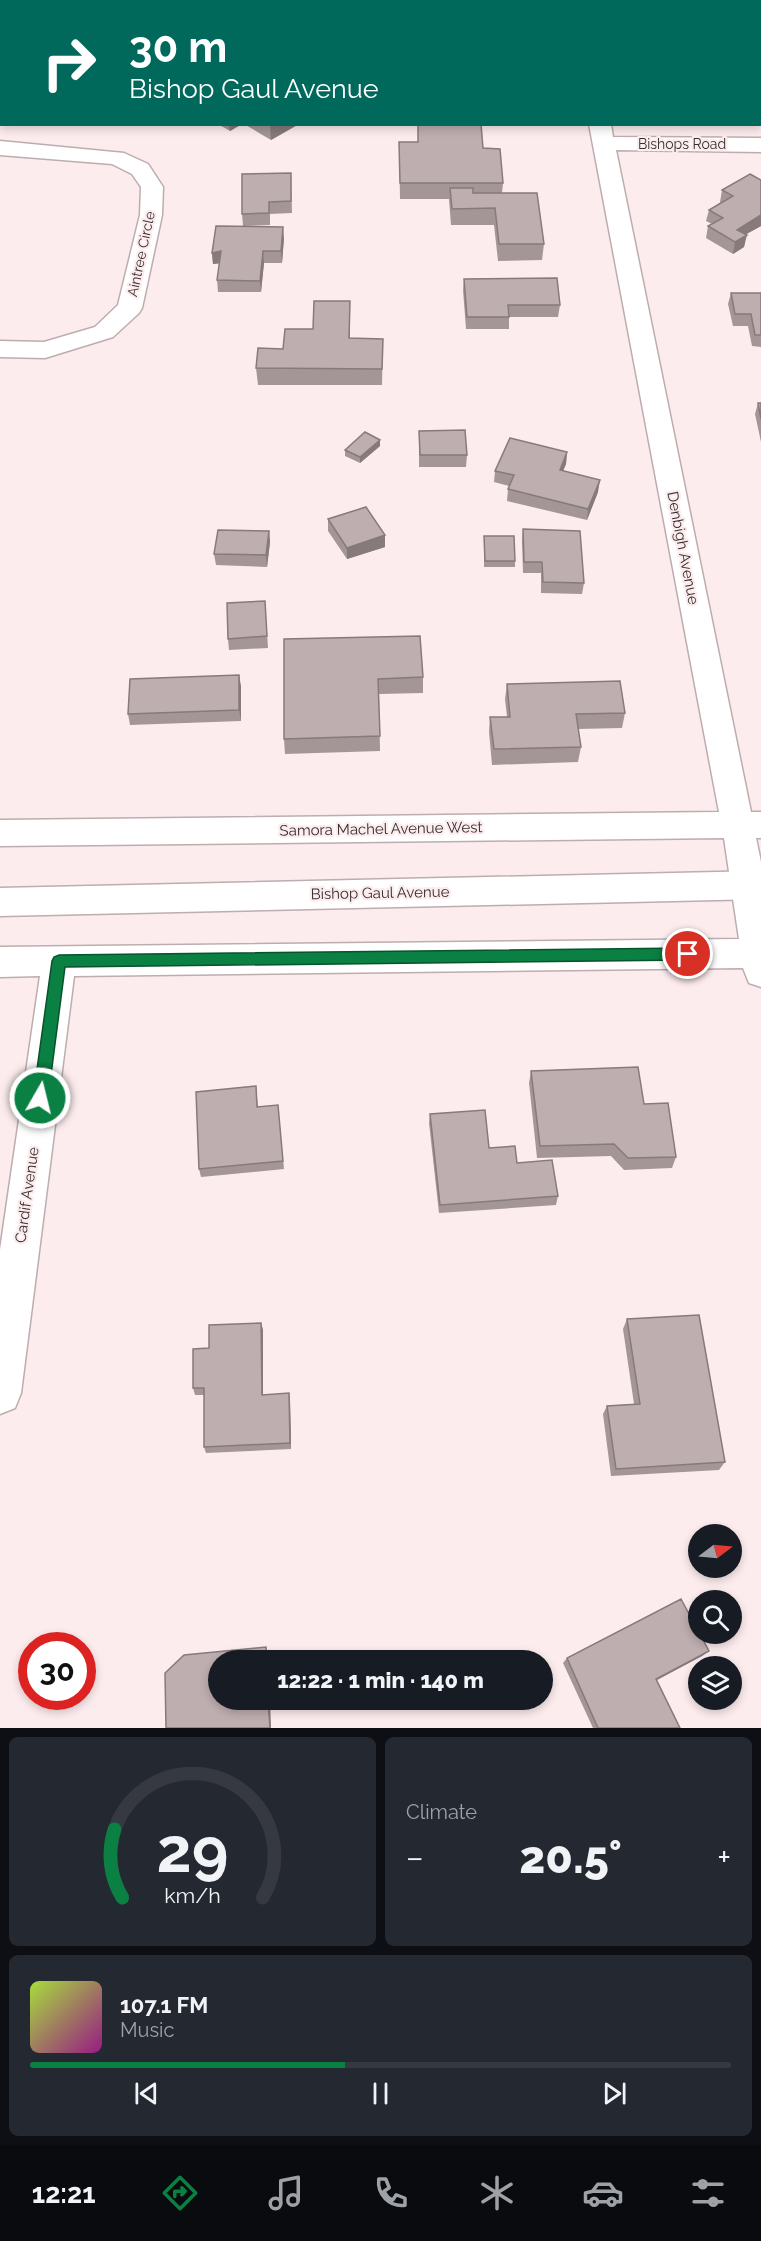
<!DOCTYPE html>
<html lang="en">
<head>
<meta charset="utf-8">
<style>
  :root { --surface:#171b24; --page:#242831; --text:#f1f3f6; --muted:#9ea1a6; --line:#363941; --accent:#0b8043 }
  body { margin:0; font-family:Raleway,sans-serif; background:var(--page); color:var(--text); height:100vh; display:flex; flex-direction:column; font-size:22px; white-space:nowrap }
  * { box-sizing:border-box; margin:0 }
  p { font-size:20px; color:var(--muted) }
  .icon { flex:none; width:33px; height:33px; fill:none; stroke:currentColor; stroke-width:2; stroke-linecap:round; stroke-linejoin:round }
  .map { position:relative; height:1728px; overflow:hidden }
  .panel { display:flex; flex-direction:column; gap:9px; padding:9px; background:#0d0f14; flex:1 }
  .panel>* { flex:none }
  .top-card { position:absolute; left:0px; top:0px; width:762px; height:126px; box-shadow:0 3px 9px #0003; background:#00695c; color:#fff; overflow:hidden }
  .needle { width:39px; rotate:74deg }
  .tools { position:absolute; left:688px; top:1524px; display:grid; gap:12px }
  .tools a { display:grid; place-items:center; width:54px; height:54px; border-radius:50%; background:var(--surface); box-shadow:0 3px 9px #0003; font-size:30px }
  .speed { position:absolute; left:18px; top:1632px; display:flex; gap:12px; font-size:30px; font-weight:700; text-align:center }
  .speed>* { display:grid; place-content:center; width:78px; height:78px; border-radius:50%; background:var(--surface); box-shadow:0 3px 9px #0003; line-height:1 }
  .speed .limit { border:9px solid #d22; background:#fff; color:#111 }
  .pin { position:absolute; display:grid; place-items:center; width:51px; height:51px; color:#fff; margin:-26px; border:3px solid #fff; border-radius:50%; box-shadow:0 2px 6px #0007 }
  .me { position:absolute; width:66px; margin:-33px; rotate:8deg; stroke-linejoin:round; filter:drop-shadow(0 0 4px #0008) }
  .turn { display:flex; align-items:center; gap:21px; height:126px; padding:0 30px; font-size:27px }
  .turn .icon { width:78px; height:78px; stroke-width:2.5 }
  .turn b { display:block; font-size:42px; line-height:51px }
  .big { font-size:45px; font-weight:800; line-height:1.1 }
  .panel .card { flex:1; display:flex; flex-direction:column; justify-content:center; gap:9px; min-width:0; padding:0 21px; border-radius:9px; background:var(--page) }
  .panel .dial { align-items:center; gap:0 }
  .dial svg { height:156px; overflow:visible; fill:none; stroke:var(--line); stroke-width:7; stroke-linecap:round; text-anchor:middle }
  .dial text { fill:var(--text); stroke:none }
  .song { display:flex; align-items:center; gap:18px }
  .cover { width:72px; height:72px; border-radius:9px; background:linear-gradient(135deg,hsl(80 70% 55%),hsl(310 70% 35%)) }
  .played { height:6px; border-radius:3px; background:linear-gradient(90deg,var(--accent) 45%,var(--line) 45%) }
  .keys { display:flex; justify-content:space-around; direction:ltr }
  .heat { display:flex; justify-content:space-between; align-items:center; font-size:33px; direction:ltr }
  .panel .tiles { flex:1; display:grid; gap:9px; grid-template-columns:1fr 1fr }
  .card:last-child { grid-column:span 2 }
  .trip { position:absolute; left:208px; top:1650px; width:345px; height:60px; border-radius:30px; background:var(--surface); box-shadow:0 3px 9px #0003; font-weight:800; line-height:60px; text-align:center }
  .tabs { display:flex; height:96px; justify-content:space-around; align-items:center; background:#090b0e; color:var(--muted) }
  .tabs .icon { width:42px; height:42px }
  .tabs .active { color:var(--accent) }
  .tabs b { font-size:27px; color:var(--text) }
  .map>svg:first-child { display:block }
  .lines { fill:none; stroke-linecap:round; stroke-linejoin:round }
  .minor-casing { stroke:#bdadae; stroke-width:3 }
  .major-casing { stroke:#bdadae; stroke-width:3 }
  .minor { fill:#fff; fill-rule:evenodd }
  .major { fill:#fff; fill-rule:evenodd }
  .wall { fill:#a49697 }
  .shaded-wall { fill:#867a7b }
  .building { fill:#bfaeb0; stroke:#867a7b; stroke-width:1.5 }
  .route { fill:#0b8043; stroke:#07532c; stroke-width:1.5 }
  .labels { text-anchor:middle; stroke-width:4.5; stroke-linejoin:round; paint-order:stroke }
  .far-street-label { font-size:14px; fill:#373031; stroke:#fdeced }
  .street-label { font-size:15px; fill:#373031; stroke:#fdeced }
</style>
</head>
<body>
<div class="map">
<svg width="761" height="1728" viewBox="0 0 761 1728">
  <rect width="100%" height="100%" fill="#fdeced"/>
  <g class="lines">
    <defs>
      <path id="minor" d="M 11,0 L 31,0 L 10,2 Z
        M 571,0 L 591,0 L 591,2 L 571,2 Z
        M 0,54 L 2,54 L 0,70 Z
        M 589,124 L 611,124 L 613,137 L 761,138 L 761,152 L 616,150 L 751,812 L 761,812 L 761,838 L 756,838 L 761,862 L 761,987 L 749,983 L 743,968 L 74,976 L 21,1393 L 15,1408 L 0,1414 L 0,1250 L 40,976 L 0,977 L 0,947 L 739,939 L 724,838 L 0,846 L 0,820 L 719,812 Z
        M 0,141 L 124,153 L 148,164 L 163,187 L 162,215 L 142,308 L 139,313 L 113,337 L 45,358 L 0,357 L 0,341 L 44,342 L 95,327 L 118,305 L 140,215 L 141,187 L 132,174 L 112,164 L 0,155 Z"/>
      <path id="major" d="M 761,871 L 761,899 L 0,916 L 0,888 Z"/>
    </defs>
    <use href="#minor" class="minor-casing"/>
    <use href="#major" class="major-casing"/>
    <use href="#minor" class="minor"/>
    <use href="#major" class="major"/>
  </g>
  <path class="wall" d="M 372,0 L 435,0 L 435,2 L 372,2 Z
    M 218,124 L 242,124 L 230,131 Z
    M 244,124 L 299,124 L 271,140 Z
    M 399,142 L 483,148 L 503,183 L 502,193 L 544,244 L 542,260 L 498,261 L 494,225 L 451,225 L 449,199 L 400,199 Z
    M 291,173 L 292,213 L 270,214 L 270,225 L 243,226 L 242,214 Z
    M 761,180 L 761,226 L 746,234 L 744,247 L 733,254 L 706,238 L 708,226 L 712,224 L 706,221 L 709,210 L 721,202 L 720,202 L 722,190 Z
    M 284,238 L 282,263 L 264,263 L 261,292 L 218,292 L 217,280 L 220,263 L 213,264 L 212,253 Z
    M 464,279 L 560,305 L 558,317 L 509,317 L 509,329 L 466,329 L 463,290 Z
    M 731,293 L 761,293 L 761,347 L 752,346 L 748,326 L 733,326 L 728,304 Z
    M 350,317 L 350,338 L 383,339 L 382,385 L 258,385 L 256,368 L 283,349 L 313,329 Z
    M 758,403 L 761,403 L 761,442 L 755,414 Z
    M 419,431 L 467,455 L 466,467 L 419,467 Z
    M 380,446 L 360,463 L 345,456 L 345,450 Z
    M 567,452 L 566,464 L 563,471 L 598,492 L 587,520 L 507,501 L 508,489 L 509,486 L 494,482 L 495,471 Z
    M 328,519 L 385,535 L 385,547 L 347,559 L 328,531 Z
    M 523,529 L 584,583 L 582,594 L 541,593 L 541,573 L 523,573 L 522,540 Z
    M 269,531 L 270,542 L 267,567 L 216,565 L 214,554 Z
    M 484,536 L 515,561 L 515,567 L 484,567 Z
    M 265,601 L 268,648 L 229,650 L 228,639 Z
    M 284,639 L 423,677 L 423,693 L 379,694 L 380,751 L 285,754 L 284,739 Z
    M 507,684 L 625,713 L 622,728 L 578,729 L 581,747 L 578,762 L 492,765 L 489,732 L 490,717 L 507,717 L 505,699 Z
    M 241,686 L 241,721 L 130,725 L 128,714 Z
    M 531,1071 L 644,1104 L 676,1157 L 672,1168 L 624,1170 L 611,1156 L 537,1158 L 529,1083 Z
    M 256,1086 L 258,1107 L 278,1105 L 284,1169 L 201,1177 L 199,1169 Z
    M 430,1114 L 517,1163 L 558,1196 L 556,1205 L 439,1213 L 429,1123 Z
    M 627,1319 L 725,1462 L 719,1470 L 611,1476 L 603,1414 L 607,1406 L 634,1404 L 623,1329 Z
    M 261,1323 L 263,1330 L 263,1395 L 289,1393 L 290,1400 L 291,1449 L 206,1453 L 204,1447 L 204,1395 L 195,1395 L 193,1388 L 209,1348 Z
    M 709,1651 L 702,1656 L 657,1680 L 680,1728 L 593,1728 L 563,1663 L 567,1658 Z"/>
  <path class="shaded-wall" d="M 229,124 L 242,124 L 230,131 Z
    M 270,124 L 299,124 L 271,140 Z
    M 761,215 L 761,226 L 734,241 L 737,230 Z
    M 283,227 L 284,238 L 282,263 L 281,251 Z
    M 747,235 L 744,247 L 733,254 L 735,242 Z
    M 221,251 L 222,263 L 213,264 L 212,253 Z
    M 263,251 L 264,263 L 261,292 L 260,281 Z
    M 380,440 L 380,446 L 360,463 L 360,457 Z
    M 567,452 L 566,464 L 558,482 L 560,470 Z
    M 600,480 L 598,492 L 587,520 L 588,509 Z
    M 269,531 L 270,542 L 267,567 L 266,555 Z
    M 385,535 L 385,547 L 347,559 L 347,548 Z
    M 239,675 L 241,686 L 241,721 L 239,710 Z
    M 261,1323 L 263,1330 L 263,1401 L 262,1395 Z
    M 289,1393 L 290,1400 L 291,1449 L 290,1443 Z
    M 709,1651 L 702,1656 L 651,1683 L 656,1679 Z
    M 268,1700 L 270,1700 L 271,1728 L 270,1728 Z"/>
  <path class="building" d="M 418,124 L 481,124 L 483,148 L 500,149 L 503,183 L 400,183 L 399,142 L 418,142 Z
    M 291,173 L 291,201 L 269,202 L 269,213 L 242,214 L 242,174 Z
    M 750,174 L 761,180 L 761,215 L 737,230 L 747,235 L 735,242 L 708,226 L 723,218 L 709,210 L 733,196 L 722,190 Z
    M 450,188 L 473,188 L 473,193 L 537,193 L 544,244 L 499,244 L 495,208 L 452,209 Z
    M 216,226 L 283,227 L 281,251 L 263,251 L 260,281 L 217,280 L 221,251 L 212,253 Z
    M 557,278 L 560,305 L 508,305 L 509,317 L 467,317 L 464,279 Z
    M 731,293 L 761,293 L 761,335 L 755,335 L 751,314 L 735,314 Z
    M 314,301 L 350,301 L 349,338 L 383,339 L 382,369 L 256,368 L 258,348 L 283,349 L 285,329 L 313,329 Z
    M 758,403 L 761,403 L 761,419 Z
    M 465,430 L 467,455 L 420,455 L 419,431 Z
    M 365,432 L 380,440 L 360,457 L 345,450 Z
    M 510,438 L 567,452 L 560,470 L 600,480 L 588,509 L 508,489 L 514,475 L 495,471 Z
    M 366,507 L 385,535 L 347,548 L 328,519 Z
    M 523,529 L 580,531 L 584,583 L 543,582 L 542,562 L 524,562 Z
    M 218,530 L 269,531 L 266,555 L 214,554 Z
    M 484,536 L 514,536 L 515,561 L 485,561 Z
    M 265,601 L 267,636 L 228,639 L 227,603 Z
    M 420,636 L 423,677 L 378,679 L 380,736 L 284,739 L 284,639 Z
    M 239,675 L 239,710 L 128,714 L 130,679 Z
    M 620,681 L 625,713 L 576,714 L 581,747 L 494,749 L 490,717 L 510,717 L 507,684 Z
    M 638,1067 L 644,1104 L 668,1103 L 676,1157 L 628,1158 L 614,1144 L 540,1146 L 531,1071 Z
    M 256,1086 L 257,1107 L 278,1105 L 283,1161 L 199,1169 L 196,1092 Z
    M 485,1110 L 489,1148 L 515,1146 L 517,1163 L 552,1160 L 558,1196 L 440,1205 L 430,1114 Z
    M 699,1315 L 725,1462 L 616,1469 L 607,1406 L 640,1404 L 627,1319 Z
    M 261,1323 L 262,1395 L 289,1393 L 290,1443 L 204,1447 L 204,1388 L 193,1388 L 193,1349 L 209,1348 L 209,1325 Z
    M 681,1599 L 709,1651 L 656,1679 L 680,1728 L 598,1728 L 567,1658 Z
    M 266,1647 L 267,1660 L 219,1660 L 219,1700 L 268,1700 L 270,1728 L 166,1728 L 165,1673 L 184,1655 Z"/>
  <path class="route" d="M 688,948 L 693,949 L 695,954 L 693,958 L 688,960 L 65,967 L 48,1098 L 46,1102 L 40,1104 L 35,1102 L 33,1098 L 52,961 L 54,957 L 59,955 Z"/>
  <g class="labels">
    <g class="far-street-label">
      <text x="682" y="149">Bishops Road</text>
      <text transform="translate(141 254) rotate(-78)" y="5">Aintree Circle</text>
    </g>
    <g class="street-label">
      <text transform="translate(683 548) rotate(79)" y="5">Denbigh Avenue</text>
      <text transform="translate(381 829) rotate(-1)" y="5">Samora Machel Avenue West</text>
      <text transform="translate(380 893) rotate(-1)" y="5">Bishop Gaul Avenue</text>
      <text transform="translate(27 1195) rotate(-82)" y="5">Cardif Avenue</text>
    </g>
  </g>
</svg>
<div class="tools">
<a><svg class="needle" viewBox="-14 -14 28 28"><path d="M0-13l5 13h-10z" fill="#e53935"/><path d="M0 13l5-13h-10z" fill="#9ea1a6"/></svg></a>
<a><svg class="icon" aria-label="search" viewBox="0 0 24 24"><circle cx="10" cy="10" r="6"/><path d="M15 15l6 6"/></svg></a>
<a><svg class="icon" aria-label="layers" viewBox="0 0 24 24"><path d="M12 4l9 5-9 5-9-5zM3 14l9 5 9-5"/></svg></a>
</div>
<div class="speed"><div class="limit">30</div></div>
<div class="pin" style="left:688px;top:954px;background:#d93025"><svg class="icon" aria-label="arrive" viewBox="0 0 24 24"><path d="M6 21V4h12l-3 4 3 4H6"/></svg></div>
<svg class="me" style="left:40px;top:1098px" viewBox="-20 -20 40 40"><circle r="17" fill="#0b8043" stroke="#fff" stroke-width="3"/><path d="M0-11L8 9 0 5-8 9z" fill="#fff"/></svg>
<div class="trip">12:22 · 1 min · 140 m</div>
<div class="top-card">
<div class="turn"><svg class="icon" aria-label="right" viewBox="0 0 24 24"><path d="M7 20v-9h11M14 6l5 5-5 5"/></svg><div><b>30 m</b>Bishop Gaul Avenue</div></div>
</div>
</div>
<section class="panel">
<div class="tiles">
<div class="card dial"><svg viewBox="0 0 100 80">
<path d="M14 69A42 42 0 1 1 86 69"/>
<path d="M14 69A42 42 0 0 1 10 34" stroke="#0b8043"/>
<text x="50" y="56" font-size="32" font-weight="700">29</text>
<text x="50" y="72" font-size="11">km/h</text>
</svg></div>
<div class="card"><p>Climate</p>
<div class="heat"><a>−</a><b class="big">20.5°</b><a>+</a></div>
</div>
<div class="card">
<div class="song"><i class="cover"></i><div><b>107.1 FM</b><p>Music</p></div></div>
<div class="played"></div>
<div class="keys"><svg class="icon" aria-label="previous" viewBox="0 0 24 24"><path d="M18 5L8 12l10 7zM5 5v14"/></svg><svg class="icon" aria-label="pause" viewBox="0 0 24 24"><path d="M8 5v14M16 5v14"/></svg><svg class="icon" aria-label="next" viewBox="0 0 24 24"><path d="M6 5l10 7-10 7zM19 5v14"/></svg></div>
</div>
</div>
</section>
<nav class="tabs">
<b>12:21</b>
<svg class="icon active" aria-label="directions" viewBox="0 0 24 24"><path d="M12 3l9 9-9 9-9-9zM9 14v-3h6M13 9l2 2-2 2"/></svg>
<svg class="icon" aria-label="music" viewBox="0 0 24 24"><path d="M9 18V5l10-2v13"/><circle cx="6" cy="18" r="3"/><circle cx="16" cy="16" r="3"/></svg>
<svg class="icon" aria-label="phone" viewBox="0 0 24 24"><path d="M5 4h4l2 5-3 2q2 4 5 5l2-3 5 2v4C11 20 4 13 5 4z"/></svg>
<svg class="icon" aria-label="climate" viewBox="0 0 24 24"><path d="M12 3v18M4 7l16 10M4 17L20 7"/></svg>
<svg class="icon" aria-label="car" viewBox="0 0 24 24"><path d="M5 17H2v-5l4-1 3-4h7l3 4 3 1v5h-3M9 17h6M6 11h13"/><circle cx="7" cy="17" r="2"/><circle cx="17" cy="17" r="2"/></svg>
<svg class="icon" aria-label="filters" viewBox="0 0 24 24"><path d="M4 7h16M4 17h16"/><circle cx="9" cy="7" r="2"/><circle cx="15" cy="17" r="2"/></svg>
</nav>
</body>
</html>
